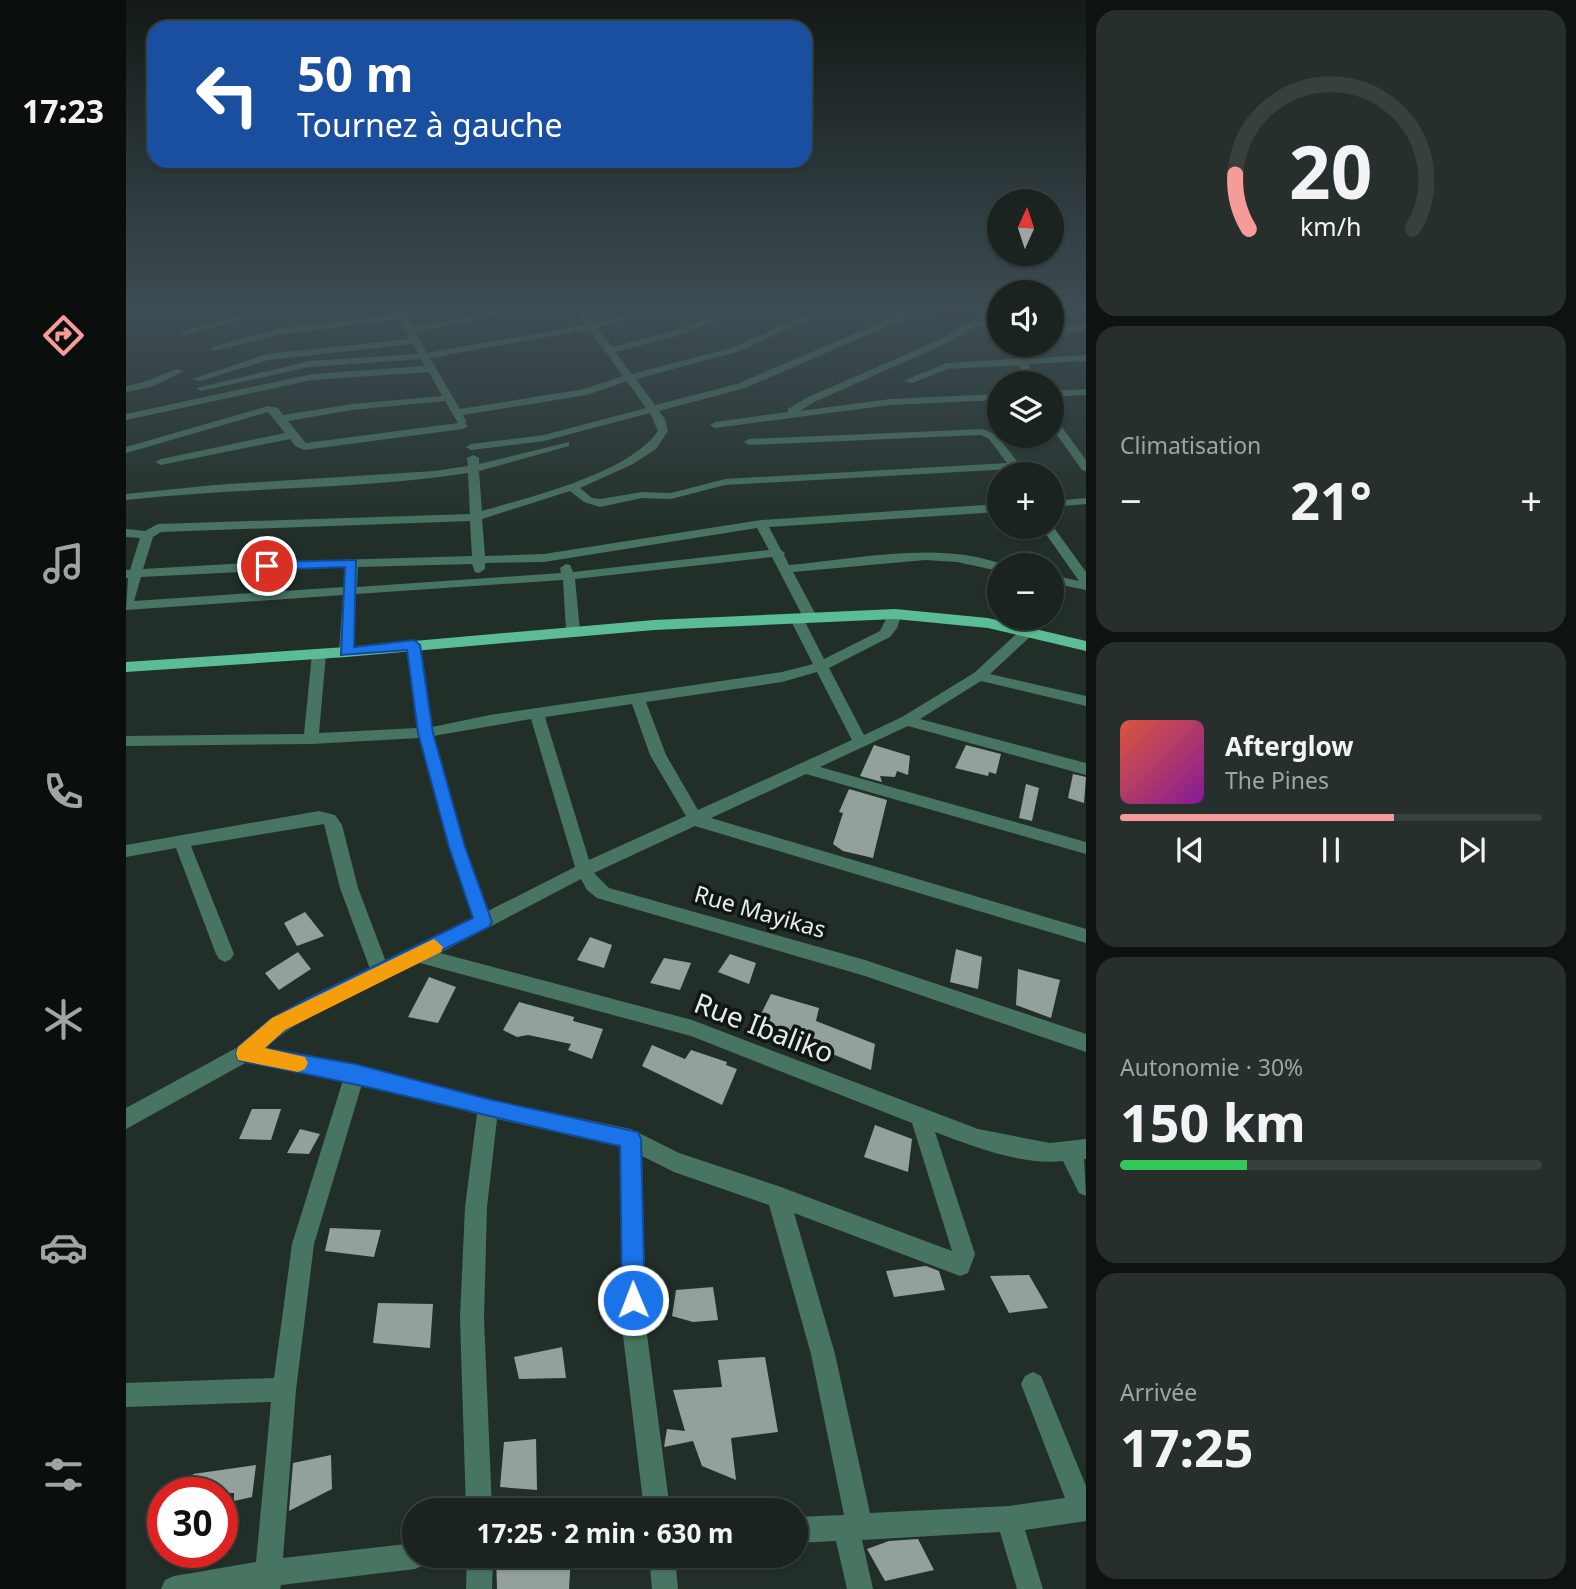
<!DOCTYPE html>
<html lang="fr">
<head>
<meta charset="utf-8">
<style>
  :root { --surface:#1a231f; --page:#272f2c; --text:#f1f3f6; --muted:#9fa4a4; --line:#38403d; --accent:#f59b98 }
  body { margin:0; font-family:"Noto Sans",sans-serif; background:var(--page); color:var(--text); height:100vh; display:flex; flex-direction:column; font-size:26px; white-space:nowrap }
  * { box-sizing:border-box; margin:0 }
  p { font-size:23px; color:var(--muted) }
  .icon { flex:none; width:38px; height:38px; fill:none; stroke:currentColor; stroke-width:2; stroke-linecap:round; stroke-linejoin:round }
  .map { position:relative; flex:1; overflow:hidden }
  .drawer { display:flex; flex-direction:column; gap:10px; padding:10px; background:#0e1311; width:490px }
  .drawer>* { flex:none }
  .guide { position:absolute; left:21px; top:21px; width:665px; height:147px; border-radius:21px; box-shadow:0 2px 5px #0004,0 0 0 2px var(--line); background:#1a4fa0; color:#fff; overflow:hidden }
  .needle { width:46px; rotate:3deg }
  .controls { position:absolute; left:861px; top:189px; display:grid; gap:14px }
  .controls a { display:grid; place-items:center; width:77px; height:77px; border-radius:50%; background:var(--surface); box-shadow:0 2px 5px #0004,0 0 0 2px var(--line); font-size:35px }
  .speed { position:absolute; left:21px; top:1477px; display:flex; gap:14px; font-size:35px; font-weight:700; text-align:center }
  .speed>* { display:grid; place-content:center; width:91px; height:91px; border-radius:50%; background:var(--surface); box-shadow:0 2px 5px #0004,0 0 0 2px var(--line); line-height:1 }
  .speed .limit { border:10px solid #d22; background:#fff; color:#111 }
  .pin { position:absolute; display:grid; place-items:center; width:60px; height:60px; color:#fff; margin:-30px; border:4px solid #fff; border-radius:50%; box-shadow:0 2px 7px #0007 }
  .me { position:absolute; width:77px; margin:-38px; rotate:359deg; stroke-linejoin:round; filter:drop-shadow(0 0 5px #0008) }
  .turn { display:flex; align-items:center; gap:24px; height:147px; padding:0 35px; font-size:32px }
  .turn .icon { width:91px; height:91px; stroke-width:2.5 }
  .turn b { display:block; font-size:49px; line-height:60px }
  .big { font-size:52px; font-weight:700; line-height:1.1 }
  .drawer .card { flex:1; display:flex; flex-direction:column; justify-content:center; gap:10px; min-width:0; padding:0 24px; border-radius:21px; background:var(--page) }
  .drawer .dial { align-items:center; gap:0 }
  .dial svg { height:182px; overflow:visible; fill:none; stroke:var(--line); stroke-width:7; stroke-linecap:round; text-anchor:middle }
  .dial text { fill:var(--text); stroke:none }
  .song { display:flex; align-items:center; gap:21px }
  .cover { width:84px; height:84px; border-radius:10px; background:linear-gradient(135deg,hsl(10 70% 55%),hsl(290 70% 35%)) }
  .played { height:7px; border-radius:4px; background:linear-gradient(90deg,var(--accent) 65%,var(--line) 65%) }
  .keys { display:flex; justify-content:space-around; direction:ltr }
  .heat { display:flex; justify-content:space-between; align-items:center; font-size:38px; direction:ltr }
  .charge { height:10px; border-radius:5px; background:linear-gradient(90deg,#34c759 30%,var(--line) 0) }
  .trip { position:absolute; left:276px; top:1498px; width:406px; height:70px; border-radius:35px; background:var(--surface); box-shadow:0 2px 5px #0004,0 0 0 2px var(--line); font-weight:700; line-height:70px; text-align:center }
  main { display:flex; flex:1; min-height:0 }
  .tabs { display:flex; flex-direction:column; width:126px; justify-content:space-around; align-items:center; background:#0a0e0c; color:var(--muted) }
  .tabs .icon { width:49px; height:49px }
  .tabs .on { color:var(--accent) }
  .tabs b { font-size:32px; color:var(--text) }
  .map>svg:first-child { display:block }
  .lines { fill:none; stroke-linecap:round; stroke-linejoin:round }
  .stream { stroke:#300508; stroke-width:2.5 }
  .building { fill:#92a19a }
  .minor { fill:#487561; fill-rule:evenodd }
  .major { fill:#5bbd95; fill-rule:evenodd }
  .route { fill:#1a73e8; stroke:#114b97; stroke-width:2 }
  .slow { fill:#f59e0b }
  .labels { text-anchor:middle; stroke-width:7; stroke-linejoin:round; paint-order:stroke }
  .street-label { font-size:23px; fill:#e5ede9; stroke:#101613 }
  .near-street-label { font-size:28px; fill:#e5ede9; stroke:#101613 }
</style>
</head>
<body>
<main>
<nav class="tabs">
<b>17:23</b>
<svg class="icon on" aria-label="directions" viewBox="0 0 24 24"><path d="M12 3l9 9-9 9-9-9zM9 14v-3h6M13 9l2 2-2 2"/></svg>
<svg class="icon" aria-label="music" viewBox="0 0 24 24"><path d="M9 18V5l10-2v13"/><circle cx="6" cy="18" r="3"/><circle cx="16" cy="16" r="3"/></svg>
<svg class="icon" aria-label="phone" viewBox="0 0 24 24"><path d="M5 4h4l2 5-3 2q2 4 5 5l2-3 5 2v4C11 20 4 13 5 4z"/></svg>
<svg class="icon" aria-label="climate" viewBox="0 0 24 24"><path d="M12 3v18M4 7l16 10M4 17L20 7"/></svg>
<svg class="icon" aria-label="car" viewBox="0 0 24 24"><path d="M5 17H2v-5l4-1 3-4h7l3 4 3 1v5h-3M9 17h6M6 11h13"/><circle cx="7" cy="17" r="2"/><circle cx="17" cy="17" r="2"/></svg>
<svg class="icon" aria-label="filters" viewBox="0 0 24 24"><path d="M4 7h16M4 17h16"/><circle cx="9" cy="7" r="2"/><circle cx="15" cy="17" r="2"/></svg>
</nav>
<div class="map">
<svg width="960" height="1589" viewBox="0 0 960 1589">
  <rect width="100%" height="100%" fill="#222f29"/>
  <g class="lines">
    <path class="stream" d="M 779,311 L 851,321"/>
  </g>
  <path class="building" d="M 748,745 L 784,756 L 782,775 L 771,771 L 769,777 L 754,776 L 756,782 L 734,776 Z
    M 840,745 L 875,754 L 870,774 L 863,772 L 862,776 L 829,768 Z
    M 947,774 L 960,777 L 958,803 L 942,798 Z
    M 900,784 L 913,788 L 906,821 L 893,818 Z
    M 723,789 L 761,800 L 747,858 L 717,851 L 707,844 L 717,813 L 713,812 Z
    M 179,912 L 198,936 L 171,946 L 158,923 Z
    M 464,937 L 486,945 L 478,968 L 451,960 Z
    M 830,949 L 856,957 L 852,989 L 824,982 Z
    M 172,952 L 185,969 L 153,990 L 139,973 Z
    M 604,954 L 630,963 L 623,984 L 592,972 Z
    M 538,958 L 565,963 L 554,990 L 524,983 Z
    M 892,969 L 934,980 L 925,1018 L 890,1005 Z
    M 303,977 L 330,987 L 312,1023 L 282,1017 Z
    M 645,994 L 693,1008 L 690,1021 L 749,1044 L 745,1070 L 692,1048 L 695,1041 L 632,1020 Z
    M 393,1002 L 448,1017 L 447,1021 L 477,1029 L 466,1059 L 442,1050 L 445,1044 L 402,1035 L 391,1037 L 377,1030 Z
    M 526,1045 L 559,1059 L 565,1050 L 601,1062 L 600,1065 L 611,1069 L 596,1105 L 516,1066 Z
    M 126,1109 L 155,1109 L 145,1140 L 113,1139 Z
    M 749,1125 L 786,1139 L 782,1172 L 738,1157 Z
    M 174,1129 L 194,1134 L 183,1154 L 161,1153 Z
    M 204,1228 L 255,1230 L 248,1257 L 199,1251 Z
    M 800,1266 L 813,1271 L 819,1290 L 768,1297 L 760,1271 Z
    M 903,1275 L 922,1308 L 883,1313 L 864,1276 Z
    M 587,1287 L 592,1320 L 567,1322 L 546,1316 L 550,1290 Z
    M 252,1303 L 307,1304 L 304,1348 L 247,1343 Z
    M 436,1347 L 440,1378 L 393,1379 L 388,1357 Z
    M 639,1357 L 652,1432 L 605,1438 L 610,1480 L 576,1466 L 567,1441 L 538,1447 L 541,1429 L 559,1431 L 547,1390 L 596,1387 L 592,1360 Z
    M 410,1439 L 411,1490 L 374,1487 L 378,1442 Z
    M 205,1455 L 206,1489 L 163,1511 L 167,1463 Z
    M 130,1465 L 126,1497 L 108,1501 L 108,1493 L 67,1493 L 67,1474 Z
    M 792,1539 L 808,1570 L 759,1581 L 741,1549 L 763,1541 Z
    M 370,1556 L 445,1556 L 443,1589 L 371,1589 Z"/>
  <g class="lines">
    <path class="minor" d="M 129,311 L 145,311 L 59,335 L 54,332 Z
      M 269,311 L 278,311 L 286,327 L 371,311 L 393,311 L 289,332 L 301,353 L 459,325 L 450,311 L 459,311 L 468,323 L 508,311 L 523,311 L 471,328 L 486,347 L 545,332 L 600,311 L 614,311 L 551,336 L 489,352 L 506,374 L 608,347 L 688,311 L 700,311 L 614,351 L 510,379 L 529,405 L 611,384 L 779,312 L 785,312 L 785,316 L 619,388 L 533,411 L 539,419 L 542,431 L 530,449 L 507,464 L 454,488 L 466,498 L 474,499 L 516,492 L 545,493 L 599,479 L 881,463 L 863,439 L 855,435 L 623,445 L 618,442 L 623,439 L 857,429 L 871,435 L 899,472 L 897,474 L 889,474 L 885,469 L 599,485 L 545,499 L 516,498 L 474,507 L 458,502 L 444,491 L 356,519 L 359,556 L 418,554 L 635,520 L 873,504 L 873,512 L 643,527 L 655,550 L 659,553 L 658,555 L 663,565 C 729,559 815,540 878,565 L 873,565 L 873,571 L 831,562 L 799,560 L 667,572 L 691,617 L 684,621 L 677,617 L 646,557 L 449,579 L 454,631 L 447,635 L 440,631 L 437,580 L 230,594 L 227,652 L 220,656 L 213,652 L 217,595 L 0,610 L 2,578 L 0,578 L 0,570 L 4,570 L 14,538 L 0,537 L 0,529 L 19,531 L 32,524 L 344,514 L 342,473 C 229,490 114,487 0,500 L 0,494 L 88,485 L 308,471 L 342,466 L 341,458 L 347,455 L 353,458 L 353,464 L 443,442 L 443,446 L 353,471 L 356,511 C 406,496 502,474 532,431 L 524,413 L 418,441 L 345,450 L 340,447 L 345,444 L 418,435 L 520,408 L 501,381 L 461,395 L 337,415 L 340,421 L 339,423 L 342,426 L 337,429 L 178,450 L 169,446 L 164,439 L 35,465 L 29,462 L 35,459 L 159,433 L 142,412 L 0,453 L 0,447 L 142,406 L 152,408 L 157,415 L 226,404 L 316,396 L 303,372 L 186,380 L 0,420 L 0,414 L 186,374 L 299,366 L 295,359 L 183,367 L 75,391 L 70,388 L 183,361 L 292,354 L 287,344 L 142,360 L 75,381 L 66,379 L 141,354 L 284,339 L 273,319 L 151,335 L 88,351 L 83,348 L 151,329 L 270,314 ZM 463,329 L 497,376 L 458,389 L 334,409 L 304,358 ZM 319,401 L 332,423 L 180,443 L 162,421 L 226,410 ZM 344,521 L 346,556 L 141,562 L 17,569 L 27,537 L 35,532 ZM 631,528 L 643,550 L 447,572 L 444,565 L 440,564 L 434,568 L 435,573 L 231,587 L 232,567 L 346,564 L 349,572 L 353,573 L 359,569 L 359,563 L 418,562 ZM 219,567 L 218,587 L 8,601 L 15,577 Z
      M 941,311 L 957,311 L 926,321 L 926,315 Z
      M 849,320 L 873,322 L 873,328 L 851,326 L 819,344 L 688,402 L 674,411 L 764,399 L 873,394 L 873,400 L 764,405 L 589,428 L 584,425 L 589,422 L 662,412 L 662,409 L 680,398 L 813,340 Z
      M 960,325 L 960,331 L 926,334 L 926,328 Z
      M 886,345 L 896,345 L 900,359 L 960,355 L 960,361 L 902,364 L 909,383 L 899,383 L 893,365 L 822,369 L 786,383 L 777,381 L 821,363 L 891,359 Z
      M 50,369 L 58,371 L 25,387 L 0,392 L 0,386 L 18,382 Z
      M 960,389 L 960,395 L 926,397 L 926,391 Z
      M 926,418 L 930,419 L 960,460 L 960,471 L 956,470 L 926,428 Z
      M 960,498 L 960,504 L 926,507 L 926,501 Z
      M 926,525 L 960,572 L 960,590 L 926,583 L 926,575 L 953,581 L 915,527 Z
      M 769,610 L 776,614 L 771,628 L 764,637 L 703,668 L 738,735 L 776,717 L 848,673 L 897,628 L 902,627 L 909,631 L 907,634 L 864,674 L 960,696 L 960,706 L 855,681 L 794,719 L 960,763 L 960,775 L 782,726 L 694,767 L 960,842 L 960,854 L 680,774 L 585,818 L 960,929 L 960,943 L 569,826 L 468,873 L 483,888 L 739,960 L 960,1034 L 960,1052 L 739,976 L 471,898 L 461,890 L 455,879 L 314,953 L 566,1020 L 852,1129 L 924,1143 L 960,1139 L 960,1159 L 958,1159 L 960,1196 L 953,1193 L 937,1161 C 897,1166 846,1146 809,1132 L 849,1254 L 842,1273 L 834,1276 L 668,1213 L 709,1354 L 744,1513 L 883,1506 L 939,1498 L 895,1384 L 899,1376 L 907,1372 L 915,1376 L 960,1486 L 960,1521 L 899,1530 L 917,1589 L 891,1589 L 874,1532 L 736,1540 L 747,1589 L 721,1589 L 710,1541 L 670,1543 L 670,1517 L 718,1515 L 685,1354 L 643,1205 L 548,1172 L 516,1156 L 520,1327 L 544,1510 L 518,1510 L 496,1327 L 495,1147 L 371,1119 L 361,1207 L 358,1318 L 366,1510 L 340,1510 L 334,1318 L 339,1207 L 351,1114 L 236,1084 L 188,1244 L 170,1390 L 157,1558 L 289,1543 L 289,1556 L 302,1556 L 298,1565 L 289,1569 L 155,1585 L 154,1589 L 35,1589 L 39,1580 L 48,1576 L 130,1562 L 145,1402 L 0,1407 L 0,1383 L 148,1378 L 166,1244 L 217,1080 L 121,1062 L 0,1129 L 0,1108 L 112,1047 L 146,1018 L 183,997 L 244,969 L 214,888 L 198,824 L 65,846 L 108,954 L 105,959 L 99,962 L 93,959 L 90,954 L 50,848 L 0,857 L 0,845 L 193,811 L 209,815 L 216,825 L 232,888 L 260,962 L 347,919 L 323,847 L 293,738 L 185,744 L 0,746 L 0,736 L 178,734 L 186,654 L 193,650 L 200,654 L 193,733 L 291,728 L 281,645 L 288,641 L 295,645 L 306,727 L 364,715 L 656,672 L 687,664 L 663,617 L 665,614 L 675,614 L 698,659 L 754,631 L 764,611 ZM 691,672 L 726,740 L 572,810 L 540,755 L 520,702 L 656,682 ZM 506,704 L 524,755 L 560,816 L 463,860 L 419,717 ZM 405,719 L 449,867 L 362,911 L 339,847 L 307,736 ZM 294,963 L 565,1036 L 786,1123 L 826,1251 L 652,1186 L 553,1153 L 505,1129 L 362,1099 L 229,1064 L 139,1048 C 184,1009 241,988 294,963 Z
      M 341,1556 L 367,1556 L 366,1589 L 340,1589 Z
      M 523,1556 L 549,1556 L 552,1589 L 526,1589 Z"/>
    <path class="major" d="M 769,609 L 862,618 L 960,641 L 960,651 L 862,628 L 769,619 L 528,630 L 220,657 L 0,672 L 0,662 L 220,647 L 528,620 Z"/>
  </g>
  <linearGradient id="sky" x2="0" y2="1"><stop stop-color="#131a17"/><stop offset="0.58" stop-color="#3e4d54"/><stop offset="1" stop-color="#3e4d54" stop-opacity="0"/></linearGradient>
  <rect width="960" height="534" fill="url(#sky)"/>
  <path class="route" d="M 230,560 L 228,647 L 288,640 L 294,645 L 307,733 L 339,847 L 366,922 L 363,927 L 197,1009 L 159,1030 L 139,1048 L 229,1064 L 362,1099 L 512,1132 L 515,1139 L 519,1300 L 515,1309 L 507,1312 L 499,1309 L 496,1300 L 494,1146 C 369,1119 246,1085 119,1062 L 112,1060 L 110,1053 L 112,1047 L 146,1018 L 183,998 L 347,918 L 323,847 L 292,733 L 281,650 L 215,655 L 219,567 L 141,570 L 135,566 L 141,562 Z"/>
  <path class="slow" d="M 308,939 L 317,947 L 315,952 L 159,1030 L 139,1048 L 179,1057 L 182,1063 L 179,1069 L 172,1072 L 112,1060 L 110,1053 L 112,1047 L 146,1018 Z"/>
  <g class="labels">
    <g class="street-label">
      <text transform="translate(634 912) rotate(16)" y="8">Rue Mayikas</text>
    </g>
    <g class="near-street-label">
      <text transform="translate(638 1028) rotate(21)" y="10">Rue Ibaliko</text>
    </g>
  </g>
</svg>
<div class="controls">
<a><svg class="needle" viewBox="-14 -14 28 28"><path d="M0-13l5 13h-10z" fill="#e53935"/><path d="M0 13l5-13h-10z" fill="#9fa4a4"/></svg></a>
<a><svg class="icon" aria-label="sound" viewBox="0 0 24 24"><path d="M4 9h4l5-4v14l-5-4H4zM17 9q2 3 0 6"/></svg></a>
<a><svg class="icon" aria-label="layers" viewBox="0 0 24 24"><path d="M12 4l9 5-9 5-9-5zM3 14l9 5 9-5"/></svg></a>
<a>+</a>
<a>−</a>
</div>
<div class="speed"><div class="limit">30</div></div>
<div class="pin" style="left:141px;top:566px;background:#d93025"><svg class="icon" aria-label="arrive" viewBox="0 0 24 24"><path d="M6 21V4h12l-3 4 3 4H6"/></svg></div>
<svg class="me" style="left:507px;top:1300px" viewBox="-20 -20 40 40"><circle r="17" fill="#1a73e8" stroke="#fff" stroke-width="3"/><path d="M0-11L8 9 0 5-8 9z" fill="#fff"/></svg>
<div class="trip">17:25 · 2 min · 630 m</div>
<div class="guide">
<div class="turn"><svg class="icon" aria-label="left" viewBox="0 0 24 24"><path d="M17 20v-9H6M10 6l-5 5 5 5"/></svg><div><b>50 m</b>Tournez à gauche</div></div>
</div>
</div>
<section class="drawer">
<div class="card dial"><svg viewBox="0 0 100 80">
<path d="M14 69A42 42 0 1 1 86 69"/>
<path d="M14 69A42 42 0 0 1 8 45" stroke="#f59b98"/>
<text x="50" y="56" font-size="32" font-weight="700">20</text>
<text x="50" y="72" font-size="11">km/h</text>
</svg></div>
<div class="card"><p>Climatisation</p>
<div class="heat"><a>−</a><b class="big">21°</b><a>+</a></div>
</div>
<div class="card">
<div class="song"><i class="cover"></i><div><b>Afterglow</b><p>The Pines</p></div></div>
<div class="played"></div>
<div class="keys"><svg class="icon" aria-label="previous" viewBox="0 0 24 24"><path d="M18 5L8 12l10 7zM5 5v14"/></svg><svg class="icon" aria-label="pause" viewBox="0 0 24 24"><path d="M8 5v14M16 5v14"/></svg><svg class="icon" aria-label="next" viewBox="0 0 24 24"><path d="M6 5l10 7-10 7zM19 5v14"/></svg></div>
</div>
<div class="card"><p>Autonomie · 30%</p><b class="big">150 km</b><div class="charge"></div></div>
<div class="card"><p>Arrivée</p><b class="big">17:25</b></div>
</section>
</main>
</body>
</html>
